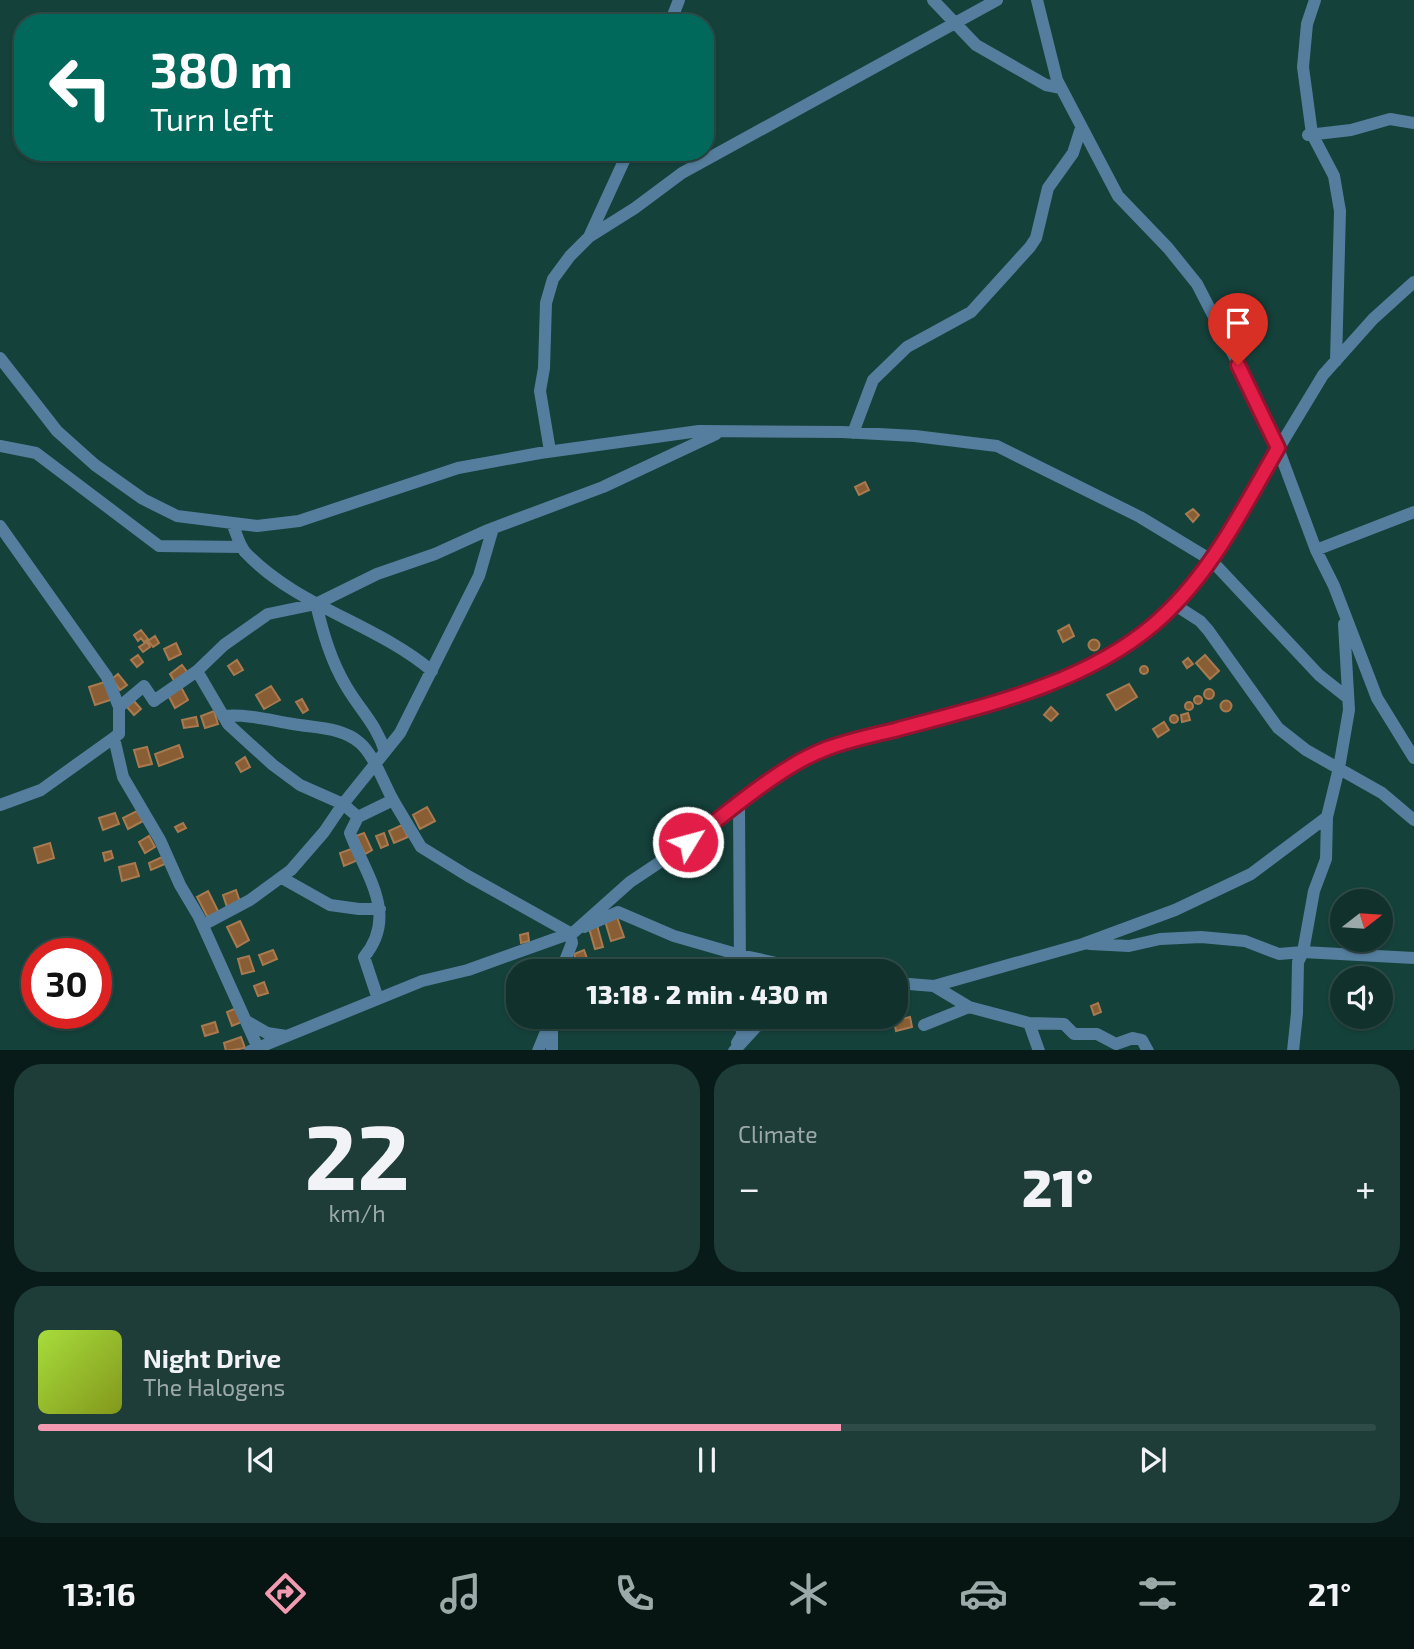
<!DOCTYPE html>
<html lang="en">
<head>
<meta charset="utf-8">
<style>
  :root { --surface:#10312c; --page:#1e3d38; --text:#f1f3f6; --muted:#9ca9a9; --line:#304c48; --accent:#f19ab1 }
  body { margin:0; font-family:"Exo 2",sans-serif; background:var(--page); color:var(--text); height:100vh; display:flex; flex-direction:column; font-size:26px; white-space:nowrap }
  * { box-sizing:border-box; margin:0 }
  p { font-size:23px; color:var(--muted) }
  .icon { flex:none; width:38px; height:38px; fill:none; stroke:currentColor; stroke-width:2; stroke-linecap:round; stroke-linejoin:round }
  .map { position:relative; height:1050px; overflow:hidden }
  .side { display:flex; flex-direction:column; gap:14px; padding:14px; background:#091b18; flex:1 }
  .side>* { flex:none }
  .banner { position:absolute; left:14px; top:14px; width:700px; height:147px; border-radius:28px; box-shadow:0 2px 5px #0004,0 0 0 2px var(--line); background:#00695c; color:#fff; overflow:hidden }
  .needle { width:46px; rotate:73deg }
  .buttons { position:absolute; left:1330px; top:889px; display:grid; gap:14px }
  .buttons a { display:grid; place-items:center; width:63px; height:63px; border-radius:50%; background:var(--surface); box-shadow:0 2px 5px #0004,0 0 0 2px var(--line); font-size:35px }
  .speed { position:absolute; left:21px; top:938px; display:flex; gap:14px; font-size:35px; font-weight:700; text-align:center }
  .speed>* { display:grid; place-content:center; width:91px; height:91px; border-radius:50%; background:var(--surface); box-shadow:0 2px 5px #0004,0 0 0 2px var(--line); line-height:1 }
  .speed .limit { border:10px solid #d22; background:#fff; color:#111 }
  .pin { position:absolute; display:grid; place-items:center; width:60px; height:60px; color:#fff; margin:-72px -30px; border-radius:50% 50% 50% 0; rotate:-45deg; box-shadow:0 0 7px #0007 }
  .pin .icon { rotate:45deg }
  .me { position:absolute; width:77px; margin:-38px; rotate:53deg; stroke-linejoin:round; filter:drop-shadow(0 0 5px #0008) }
  .turn { display:flex; align-items:center; gap:24px; height:147px; padding:0 21px; font-size:32px }
  .turn .icon { width:91px; height:91px; stroke-width:2.5 }
  .turn b { display:block; font-size:49px; line-height:60px }
  .big { font-size:52px; font-weight:800; line-height:1.1 }
  .side .card { flex:1; display:flex; flex-direction:column; justify-content:center; gap:10px; min-width:0; padding:0 24px; border-radius:28px; background:var(--page) }
  .side .dial { align-items:center; gap:0 }
  .dial b { font-size:91px; line-height:1 }
  .song { display:flex; align-items:center; gap:21px }
  .cover { width:84px; height:84px; border-radius:10px; background:linear-gradient(135deg,hsl(80 70% 55%),hsl(70 70% 35%)) }
  .played { height:7px; border-radius:4px; background:linear-gradient(90deg,var(--accent) 60%,var(--line) 60%) }
  .keys { display:flex; justify-content:space-around; direction:ltr }
  .heat { display:flex; justify-content:space-between; align-items:center; font-size:38px; direction:ltr }
  .side .tiles { flex:1; display:grid; gap:14px; grid-template-columns:1fr 1fr }
  .card:last-child { grid-column:span 2 }
  .trip { position:absolute; left:506px; top:959px; width:402px; height:70px; border-radius:28px; background:var(--surface); box-shadow:0 2px 5px #0004,0 0 0 2px var(--line); font-weight:800; line-height:70px; text-align:center }
  .menu { display:flex; height:112px; justify-content:space-around; align-items:center; background:#061412; color:var(--muted) }
  .menu .icon { width:49px; height:49px }
  .menu .current { color:var(--accent) }
  .menu b { font-size:32px; color:var(--text) }
  .map>svg:first-child { display:block }
  .building { fill:#8a5e34; stroke:#a77a50; stroke-width:2 }
  .lines { fill:none; stroke-linecap:round; stroke-linejoin:round }
  .street { stroke:#557e9e; stroke-width:12 }
  .route-casing { stroke:#92132f; stroke-width:18 }
  .route { stroke:#e11d48; stroke-width:12 }
</style>
</head>
<body>
<div class="map">
<svg width="1414" height="1051" viewBox="0 0 1414 1051">
  <rect width="100%" height="100%" fill="#15413b"/>
  <path class="building" d="M 865,482 L 869,490 L 859,495 L 855,487 Z
    M 1193,509 L 1199,515 L 1193,522 L 1186,514 Z
    M 1069,625 L 1074,636 L 1063,642 L 1058,631 Z
    M 141,630 L 148,639 L 144,642 L 141,638 L 138,641 L 134,635 Z
    M 155,636 L 159,643 L 153,647 L 148,641 Z
    M1088.5 645a5.5 5.5 0 1 1 11 0a5.5 5.5 0 1 1-11 0Z
    M 147,642 L 150,647 L 143,652 L 139,647 Z
    M 176,643 L 181,654 L 169,660 L 164,649 Z
    M 138,655 L 143,662 L 137,667 L 131,660 Z
    M 1205,655 L 1219,671 L 1210,679 L 1196,663 Z
    M 1188,658 L 1193,664 L 1187,668 L 1183,662 Z
    M 237,660 L 243,670 L 234,675 L 228,666 Z
    M 182,665 L 188,673 L 175,682 L 170,674 Z
    M1140 670a4 4 0 1 1 8 0a4 4 0 1 1-8 0Z
    M 118,674 L 127,685 L 120,690 L 112,679 Z
    M 108,681 L 113,699 L 95,705 L 89,687 Z
    M 1129,684 L 1137,697 L 1116,710 L 1107,695 Z
    M 271,686 L 280,700 L 264,709 L 256,695 Z
    M 181,687 L 188,700 L 175,708 L 168,695 Z
    M1204 694a5 5 0 1 1 10 0a5 5 0 1 1-10 0Z
    M1194 700a4 4 0 1 1 8 0a4 4 0 1 1-8 0Z
    M 302,699 L 308,710 L 303,713 L 296,702 Z
    M1220.5 706a5.5 5.5 0 1 1 11 0a5.5 5.5 0 1 1-11 0Z
    M 134,701 L 141,709 L 134,715 L 127,707 Z
    M1185 706a4 4 0 1 1 8 0a4 4 0 1 1-8 0Z
    M 1051,707 L 1058,714 L 1051,721 L 1044,715 Z
    M 214,711 L 218,724 L 205,728 L 201,716 Z
    M 1188,713 L 1190,720 L 1182,722 L 1181,715 Z
    M1170 719a4 4 0 1 1 8 0a4 4 0 1 1-8 0Z
    M 196,717 L 198,726 L 184,728 L 182,720 Z
    M 1164,722 L 1169,730 L 1158,737 L 1153,729 Z
    M 179,745 L 183,757 L 159,766 L 155,754 Z
    M 147,747 L 152,764 L 139,767 L 134,750 Z
    M 245,757 L 250,767 L 241,772 L 236,763 Z
    M 427,807 L 435,821 L 420,829 L 413,815 Z
    M 137,811 L 143,821 L 128,829 L 123,818 Z
    M 115,813 L 119,824 L 103,830 L 99,818 Z
    M 183,823 L 186,828 L 178,832 L 175,827 Z
    M 402,825 L 408,837 L 394,843 L 389,831 Z
    M 364,833 L 372,850 L 365,854 L 356,836 Z
    M 384,833 L 388,845 L 381,848 L 376,836 Z
    M 149,836 L 155,847 L 145,853 L 139,842 Z
    M 50,843 L 54,858 L 38,863 L 34,848 Z
    M 354,848 L 358,860 L 344,866 L 340,853 Z
    M 111,851 L 113,858 L 105,861 L 103,853 Z
    M 162,857 L 165,864 L 151,870 L 149,863 Z
    M 135,863 L 139,876 L 122,881 L 119,867 Z
    M 236,890 L 240,902 L 227,907 L 223,895 Z
    M 208,891 L 219,913 L 208,918 L 197,897 Z
    M 617,917 L 624,937 L 611,941 L 605,921 Z
    M 240,921 L 249,940 L 237,947 L 227,927 Z
    M 597,925 L 603,947 L 595,949 L 589,928 Z
    M 528,933 L 529,941 L 521,943 L 520,935 Z
    M 273,950 L 277,959 L 263,965 L 259,955 Z
    M 584,950 L 588,961 L 578,965 L 574,954 Z
    M 249,956 L 254,971 L 242,974 L 238,959 Z
    M 264,982 L 268,993 L 258,996 L 254,986 Z
    M 1098,1003 L 1101,1012 L 1094,1015 L 1091,1006 Z
    M 239,1007 L 244,1021 L 232,1026 L 227,1012 Z
    M 606,1017 L 615,1017 L 617,1021 L 608,1024 Z
    M 910,1017 L 912,1027 L 896,1031 L 894,1021 Z
    M 215,1022 L 218,1032 L 205,1036 L 202,1026 Z
    M 241,1037 L 245,1048 L 226,1051 L 224,1043 Z"/>
  <g class="lines">
    <path class="street" d="M 933,0 L 976,45 L 1046,85 L 1061,88
      M 1037,0 L 1057,80 L 1118,196 L 1168,248 L 1197,284 L 1248,383 L 1278,448 L 1316,550 L 1334,586 L 1377,698 L 1414,758
      M 1315,0 L 1307,24 L 1303,67 L 1312,134 L 1334,176 L 1340,211 L 1336,361
      M 670,23 L 679,0
      M 1308,135 L 1351,130 L 1390,119 L 1414,123
      M 589,237 L 628,152
      M 0,358 L 57,431 L 95,465 L 143,499 L 177,516 L 257,526 L 299,521 L 458,468 L 540,453 L 699,431 L 842,432 L 915,436 L 997,446 L 1140,517 L 1211,560 L 1319,675 L 1348,698
      M 853,433 L 873,380 L 907,347 L 971,312 L 1030,247 L 1036,238 L 1048,188 L 1073,153 L 1081,128
      M 0,446 L 36,453 L 159,546 L 242,547
      M 550,451 L 540,391 L 544,368 L 546,303 L 553,279 L 570,256 L 589,237 L 635,208 L 682,173 L 997,0
      M 232,523 C 236,532 239,545 245,552 C 297,607 375,623 432,671
      M 0,526 L 107,677 L 119,707 L 119,733 L 114,738 L 123,777 L 160,840 L 180,885 L 199,917 L 258,1048 L 263,1051
      M 1316,550 L 1414,512
      M 316,604 C 323,633 331,661 346,686 C 360,710 377,725 385,752
      M 1175,605 L 1200,621 L 1208,630 L 1278,728 L 1306,750 L 1382,793 L 1414,820
      M 197,671 L 228,724 L 273,765 L 300,785 L 343,804 L 358,817 L 393,800 L 421,847 L 468,876 L 570,933 L 572,943 L 561,971
      M 119,707 L 144,686 L 154,701 L 158,698 L 197,671 L 224,645 L 268,614 L 316,604 L 377,574 L 435,554 L 488,530 L 603,487 L 716,434
      M 223,716 C 248,714 269,720 293,724 C 315,728 342,727 360,743 C 374,755 384,784 393,800
      M 739,804 L 740,971
      M 0,805 L 41,790 L 119,734
      M 358,817 L 350,833 C 366,876 399,915 364,957 L 378,999
      M 282,878 L 330,905 L 359,909 L 380,909
      M 203,925 L 250,900 L 291,870 L 324,832 L 343,804 L 400,733 L 479,576 L 493,528
      M 584,927 L 618,912 L 674,936 L 740,955 L 813,971
      M 1090,944 L 1129,946 L 1160,939 L 1201,937 L 1245,941 L 1279,954 L 1303,952 L 1414,958
      M 896,983 L 934,986 L 1083,944 L 1175,910 L 1251,874 L 1327,817 L 1339,768 L 1349,710 L 1344,624
      M 969,1007 L 1029,1023 L 1039,1051
      M 248,1022 L 267,1033 L 286,1036
      M 1029,1023 L 1064,1024 L 1074,1034 L 1097,1034 L 1116,1044 L 1133,1038 L 1142,1040 L 1148,1051
      M 552,1025 L 552,1051
      M 924,1025 L 969,1007 L 934,986
      M 737,1043 L 742,1035 L 741,1017
      M 250,1051 L 422,981 L 468,970 L 574,932 L 630,882 L 681,848 L 797,761 L 829,747 L 982,706 L 1021,693 L 1068,676 L 1127,646 L 1175,605 L 1211,560 L 1323,375 L 1373,319 L 1414,282
      M 538,1051 L 552,1017
      M 734,1051 L 757,1026 L 784,1017
      M 1293,1051 L 1297,1013 L 1298,962 L 1303,952 L 1314,891 L 1326,859 L 1327,817"/>
  </g>
  <g class="lines">
    <defs>
      <path id="route" d="M 688,842 C 731,811 779,766 828,748 C 850,740 873,735 895,730 C 983,706 1082,685 1153,625 C 1209,578 1242,510 1278,448 L 1238,365"/>
    </defs>
    <use href="#route" class="route-casing"/>
    <use href="#route" class="route"/>
  </g>
</svg>
<div class="buttons">
<a><svg class="needle" viewBox="-14 -14 28 28"><path d="M0-13l5 13h-10z" fill="#e53935"/><path d="M0 13l5-13h-10z" fill="#9ca9a9"/></svg></a>
<a><svg class="icon" aria-label="sound" viewBox="0 0 24 24"><path d="M4 9h4l5-4v14l-5-4H4zM17 9q2 3 0 6"/></svg></a>
</div>
<div class="speed"><div class="limit">30</div></div>
<div class="pin" style="left:1238px;top:365px;background:#d93025"><svg class="icon" aria-label="arrive" viewBox="0 0 24 24"><path d="M6 21V4h12l-3 4 3 4H6"/></svg></div>
<svg class="me" style="left:688px;top:842px" viewBox="-20 -20 40 40"><circle r="17" fill="#e11d48" stroke="#fff" stroke-width="3"/><path d="M0-11L8 9 0 5-8 9z" fill="#fff"/></svg>
<div class="trip">13:18 · 2 min · 430 m</div>
<div class="banner">
<div class="turn"><svg class="icon" aria-label="left" viewBox="0 0 24 24"><path d="M17 20v-9H6M10 6l-5 5 5 5"/></svg><div><b>380 m</b>Turn left</div></div>
</div>
</div>
<section class="side">
<div class="tiles">
<div class="card dial"><b>22</b><p>km/h</p></div>
<div class="card"><p>Climate</p>
<div class="heat"><a>−</a><b class="big">21°</b><a>+</a></div>
</div>
<div class="card">
<div class="song"><i class="cover"></i><div><b>Night Drive</b><p>The Halogens</p></div></div>
<div class="played"></div>
<div class="keys"><svg class="icon" aria-label="previous" viewBox="0 0 24 24"><path d="M18 5L8 12l10 7zM5 5v14"/></svg><svg class="icon" aria-label="pause" viewBox="0 0 24 24"><path d="M8 5v14M16 5v14"/></svg><svg class="icon" aria-label="next" viewBox="0 0 24 24"><path d="M6 5l10 7-10 7zM19 5v14"/></svg></div>
</div>
</div>
</section>
<nav class="menu">
<b>13:16</b>
<svg class="icon current" aria-label="directions" viewBox="0 0 24 24"><path d="M12 3l9 9-9 9-9-9zM9 14v-3h6M13 9l2 2-2 2"/></svg>
<svg class="icon" aria-label="music" viewBox="0 0 24 24"><path d="M9 18V5l10-2v13"/><circle cx="6" cy="18" r="3"/><circle cx="16" cy="16" r="3"/></svg>
<svg class="icon" aria-label="phone" viewBox="0 0 24 24"><path d="M5 4h4l2 5-3 2q2 4 5 5l2-3 5 2v4C11 20 4 13 5 4z"/></svg>
<svg class="icon" aria-label="climate" viewBox="0 0 24 24"><path d="M12 3v18M4 7l16 10M4 17L20 7"/></svg>
<svg class="icon" aria-label="car" viewBox="0 0 24 24"><path d="M5 17H2v-5l4-1 3-4h7l3 4 3 1v5h-3M9 17h6M6 11h13"/><circle cx="7" cy="17" r="2"/><circle cx="17" cy="17" r="2"/></svg>
<svg class="icon" aria-label="filters" viewBox="0 0 24 24"><path d="M4 7h16M4 17h16"/><circle cx="9" cy="7" r="2"/><circle cx="15" cy="17" r="2"/></svg>
<b>21°</b>
</nav>
</body>
</html>
